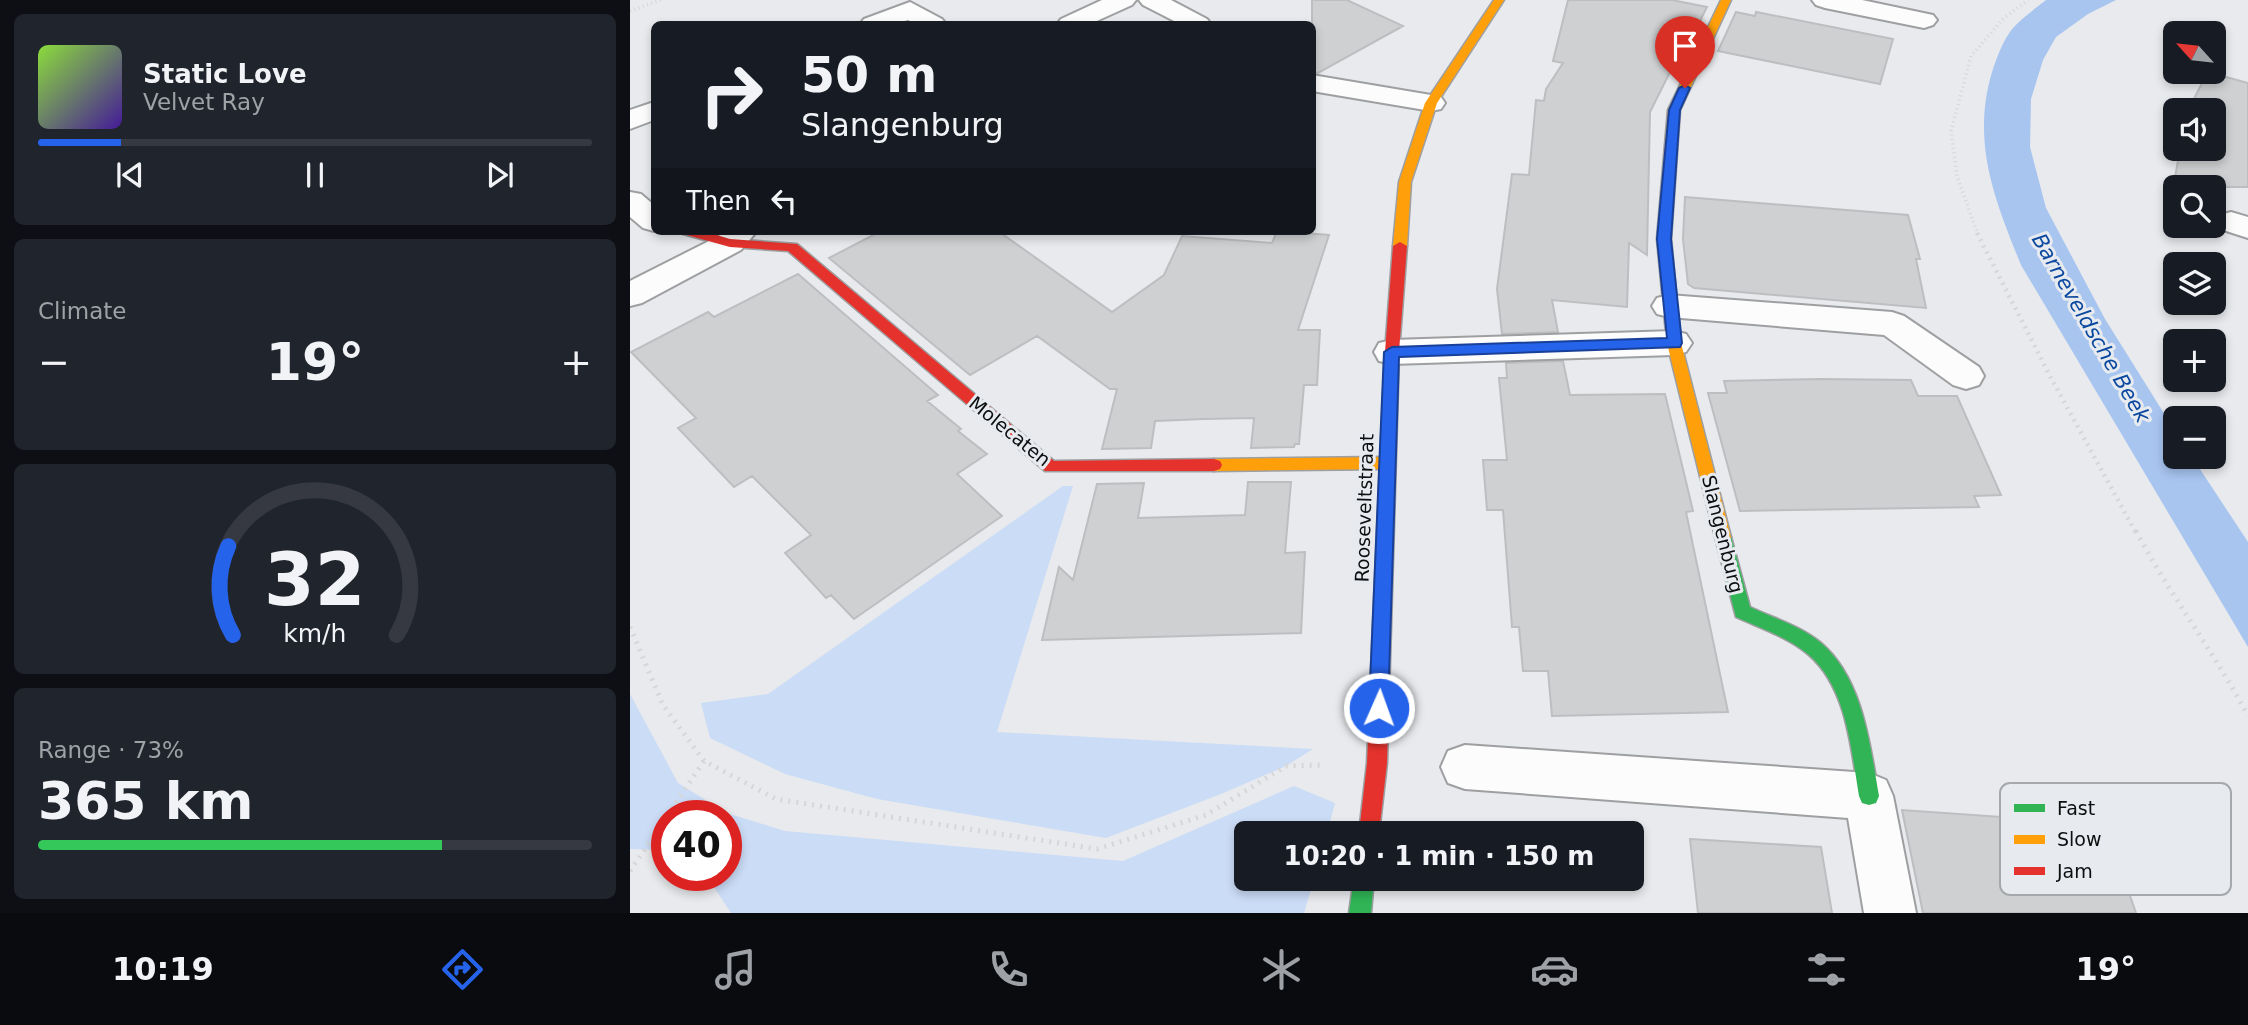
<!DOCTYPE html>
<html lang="en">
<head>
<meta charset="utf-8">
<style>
  :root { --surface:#171b24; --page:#20242c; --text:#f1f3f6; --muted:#9ea1a6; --line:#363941; --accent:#2563eb }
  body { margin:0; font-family:"DejaVu Sans",sans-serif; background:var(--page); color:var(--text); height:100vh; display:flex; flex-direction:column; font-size:26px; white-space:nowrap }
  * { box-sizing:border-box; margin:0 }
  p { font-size:23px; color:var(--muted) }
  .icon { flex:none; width:38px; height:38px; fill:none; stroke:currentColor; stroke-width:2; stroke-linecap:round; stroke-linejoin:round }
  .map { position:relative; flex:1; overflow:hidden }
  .drawer { display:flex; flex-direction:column; gap:14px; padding:14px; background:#0d0f14; width:630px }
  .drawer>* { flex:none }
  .top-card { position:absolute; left:21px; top:21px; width:665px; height:214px; border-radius:10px; box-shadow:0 4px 10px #0003; background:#171b24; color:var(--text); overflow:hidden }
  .needle { width:46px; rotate:297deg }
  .controls { position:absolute; left:1533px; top:21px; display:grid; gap:14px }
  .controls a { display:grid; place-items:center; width:63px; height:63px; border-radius:10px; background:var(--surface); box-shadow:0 4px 10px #0003; font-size:35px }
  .speed { position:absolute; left:21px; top:800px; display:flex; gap:14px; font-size:35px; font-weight:700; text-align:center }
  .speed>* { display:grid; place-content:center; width:91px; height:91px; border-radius:50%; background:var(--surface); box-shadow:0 4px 10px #0003; line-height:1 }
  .speed .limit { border:10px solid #d22; background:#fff; color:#111 }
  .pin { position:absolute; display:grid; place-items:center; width:60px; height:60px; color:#fff; margin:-72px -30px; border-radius:50% 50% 50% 0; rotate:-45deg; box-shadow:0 0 7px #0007 }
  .pin .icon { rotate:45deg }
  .me { position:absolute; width:77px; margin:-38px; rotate:2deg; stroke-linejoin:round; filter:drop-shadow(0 0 5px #0008) }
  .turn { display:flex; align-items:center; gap:24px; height:147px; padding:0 35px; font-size:32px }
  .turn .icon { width:91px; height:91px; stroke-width:2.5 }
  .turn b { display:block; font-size:49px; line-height:60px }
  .then { display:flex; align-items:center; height:66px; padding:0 35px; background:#0003; gap:14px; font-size:26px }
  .big { font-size:52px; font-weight:700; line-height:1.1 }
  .drawer .widget { flex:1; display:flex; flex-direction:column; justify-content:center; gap:10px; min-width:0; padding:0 24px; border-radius:10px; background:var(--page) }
  .drawer .dial { align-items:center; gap:0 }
  .dial svg { height:182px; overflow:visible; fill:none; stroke:var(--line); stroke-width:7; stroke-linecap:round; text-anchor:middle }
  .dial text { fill:var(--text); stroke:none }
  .song { display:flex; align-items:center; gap:21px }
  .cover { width:84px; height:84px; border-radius:10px; background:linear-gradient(135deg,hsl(90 70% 55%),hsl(260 70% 35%)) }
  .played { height:7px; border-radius:4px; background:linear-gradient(90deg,var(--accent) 15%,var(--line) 15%) }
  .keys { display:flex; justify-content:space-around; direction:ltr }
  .heat { display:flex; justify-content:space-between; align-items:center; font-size:38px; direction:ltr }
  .charge { height:10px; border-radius:5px; background:linear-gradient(90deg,#34c759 73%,var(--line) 0) }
  .trip { position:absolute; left:604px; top:821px; width:410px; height:70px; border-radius:10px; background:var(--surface); box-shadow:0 4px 10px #0003; font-weight:700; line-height:70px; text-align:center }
  .tabs { display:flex; height:112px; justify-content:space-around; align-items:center; background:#090b0e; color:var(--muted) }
  .tabs .icon { width:49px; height:49px }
  .tabs .selected { color:var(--accent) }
  .tabs b { font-size:32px; color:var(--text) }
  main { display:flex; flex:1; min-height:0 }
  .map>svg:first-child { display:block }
  .green { fill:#cbdcf6 }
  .water { fill:#a8c5f0 }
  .building { fill:#ced0d2; stroke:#bdbec0; stroke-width:2 }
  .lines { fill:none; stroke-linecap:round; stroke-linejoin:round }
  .street-casing { stroke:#9e9fa1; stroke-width:4 }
  .fast-casing { stroke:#9e9fa1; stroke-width:3 }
  .slow-casing { stroke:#9e9fa1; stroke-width:3 }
  .jam-casing { stroke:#9e9fa1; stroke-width:3 }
  .path-far2 { stroke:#d6d6d7; stroke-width:3.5; stroke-dasharray:1 3.5; stroke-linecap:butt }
  .path-far1 { stroke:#d6d6d7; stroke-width:4.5; stroke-dasharray:2 5; stroke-linecap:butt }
  .path { stroke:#d6d6d7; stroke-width:5; stroke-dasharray:2 6; stroke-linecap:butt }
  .street { fill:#fcfcfc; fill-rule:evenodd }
  .fast { fill:#30b455; fill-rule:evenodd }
  .slow { fill:#ff9f0a; fill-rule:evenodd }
  .jam { fill:#e5322d; fill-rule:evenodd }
  .route { fill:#2563eb; stroke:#184099; stroke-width:2 }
  .labels { text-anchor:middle; stroke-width:6; stroke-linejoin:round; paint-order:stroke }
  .street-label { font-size:19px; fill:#0d0e0f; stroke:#e7eaee }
  .water-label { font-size:21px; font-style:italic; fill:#0b48a0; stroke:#e7eaee }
  .key { fill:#e7eaee; stroke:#a6a8ab; stroke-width:2 }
  .key-label { font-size:19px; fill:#0d0e0f }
</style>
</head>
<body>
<main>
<section class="drawer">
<div class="widget">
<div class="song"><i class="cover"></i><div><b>Static Love</b><p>Velvet Ray</p></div></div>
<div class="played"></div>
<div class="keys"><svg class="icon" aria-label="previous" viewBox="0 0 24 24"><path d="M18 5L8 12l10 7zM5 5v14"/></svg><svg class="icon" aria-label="pause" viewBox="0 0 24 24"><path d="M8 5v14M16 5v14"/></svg><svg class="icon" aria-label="next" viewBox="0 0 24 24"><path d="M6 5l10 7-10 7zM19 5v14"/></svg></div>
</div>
<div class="widget"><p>Climate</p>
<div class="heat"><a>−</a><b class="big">19°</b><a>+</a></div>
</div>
<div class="widget dial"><svg viewBox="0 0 100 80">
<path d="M14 69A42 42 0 1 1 86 69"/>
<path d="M14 69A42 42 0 0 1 12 30" stroke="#2563eb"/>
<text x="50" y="56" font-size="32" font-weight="700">32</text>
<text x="50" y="72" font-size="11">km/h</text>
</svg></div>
<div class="widget"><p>Range · 73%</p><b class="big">365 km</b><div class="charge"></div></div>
</section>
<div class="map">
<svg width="1618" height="913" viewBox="0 0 1618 913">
  <rect width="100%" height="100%" fill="#e8eaed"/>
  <path class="green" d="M 433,486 L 443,486 L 367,732 L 683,749 L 656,766 L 591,794 L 476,838 L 247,799 L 155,774 L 80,738 L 71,703 L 138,694 Z
    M 0,694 L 48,783 L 97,813 L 155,831 L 493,861 L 664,786 L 705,803 L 697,833 L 616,833 L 616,878 L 684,879 L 674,913 L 101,913 L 76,875 L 96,875 L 96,816 L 37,816 L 37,850 L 0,849 Z"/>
  <path class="water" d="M 1416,0 L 1486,0 L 1458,14 L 1426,37 L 1413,60 L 1401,99 L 1400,147 L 1416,208 L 1475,319 L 1545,431 L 1545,457 L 1562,457 L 1618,542 L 1618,647 L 1391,265 C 1365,200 1341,143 1362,72 C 1367,57 1373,40 1383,28 C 1392,18 1406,8 1416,0 Z"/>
  <path class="building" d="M 682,0 L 717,0 L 773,26 L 688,73 L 682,72 Z
    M 938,0 L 1042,0 L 1077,7 L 1058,45 L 1054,44 L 1020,112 L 1017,255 L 999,243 L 997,307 L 922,300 L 928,332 L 872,334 L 867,289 L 882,174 L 899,175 L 906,100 L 914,101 L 916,89 L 933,63 L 923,61 Z
    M 1106,12 L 1125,16 L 1126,12 L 1263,39 L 1250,84 L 1088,51 Z
    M 1578,72 L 1618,83 L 1618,187 L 1589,187 L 1584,200 L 1584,187 L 1545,187 L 1545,201 L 1541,200 L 1550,149 L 1584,149 L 1584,110 L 1558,110 Z
    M 1055,197 L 1278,215 L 1290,259 L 1286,259 L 1296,308 L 1064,288 L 1058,284 L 1053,239 Z
    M 251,231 L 368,231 L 482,312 L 534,275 L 552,236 L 642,243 L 647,231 L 699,235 L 668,330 L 690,330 L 687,385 L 674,385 L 669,444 L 665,444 L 664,447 L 621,448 L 624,418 L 574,419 L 525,421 L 521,448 L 472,449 L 487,389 L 480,389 L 407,336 L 340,375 L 199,258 Z
    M 168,274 L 308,395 L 297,401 L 331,429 L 328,431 L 357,454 L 327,474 L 372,516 L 224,619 L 201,595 L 196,598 L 155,553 L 181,535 L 122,476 L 104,487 L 48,428 L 66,418 L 1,352 L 78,312 L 84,317 Z
    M 933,361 L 940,395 L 1035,394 L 1063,511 L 1056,512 L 1098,712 L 922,716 L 918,671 L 893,671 L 889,627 L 882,627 L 873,510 L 857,510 L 853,460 L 877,460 L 869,378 L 877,378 L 876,363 Z
    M 1190,379 L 1281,380 L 1288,396 L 1327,396 L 1371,495 L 1344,496 L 1349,507 L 1110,511 L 1078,393 L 1097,393 L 1094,381 Z
    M 618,482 L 661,482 L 655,553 L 675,552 L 671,633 L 412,640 L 429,567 L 443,580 L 467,484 L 514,483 L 508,518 L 615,515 Z
    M 1377,787 L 1464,792 L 1506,913 L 1293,913 L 1272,810 L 1386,818 Z
    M 1060,839 L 1191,847 L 1202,913 L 1068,913 Z"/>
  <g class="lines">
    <defs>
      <path id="street" d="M 472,0 L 506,0 L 502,5 L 460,24 L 427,24 L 431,19 Z
        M 509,0 L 541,0 L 577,19 L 581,24 L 550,24 L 513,5 Z
        M 1182,0 L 1232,0 L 1303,15 L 1307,20 L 1303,25 L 1294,28 L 1195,8 L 1186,5 Z
        M 280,2 L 312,19 L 316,24 L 286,24 L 278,20 L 265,24 L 230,24 L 234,19 Z
        M 682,75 L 801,95 L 811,97 L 815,103 L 811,109 L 801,111 L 682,91 Z
        M 24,102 L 24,120 L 0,129 L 0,110 Z
        M 0,192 L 11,194 L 24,205 L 24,231 L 13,228 L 0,217 Z
        M 1601,212 L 1618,217 L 1618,238 L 1590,229 L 1585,222 L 1590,215 Z
        M 93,231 L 127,231 L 111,250 L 12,303 L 0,306 L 0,281 L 89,236 Z
        M 1039,295 L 1262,312 L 1274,316 L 1349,367 L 1354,376 L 1349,385 L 1336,389 L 1323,385 L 1254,335 L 1039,317 L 1027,314 L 1022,306 L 1027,298 Z
        M 1044,331 L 1056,334 L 1062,343 L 1056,352 L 1044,355 L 762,364 L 749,361 L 744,352 L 749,343 L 762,340 Z
        M 835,745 L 1239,773 L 1256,780 L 1263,796 L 1286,913 L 1234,913 L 1218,818 L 835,789 L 818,783 L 811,767 L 818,751 Z"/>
      <path id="fast" d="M 1093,530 L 1099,532 L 1101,537 L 1120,607 C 1143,618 1171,626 1191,643 C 1233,679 1240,745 1249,796 L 1246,803 L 1239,805 L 1232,803 L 1229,796 C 1221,749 1217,688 1179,655 C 1158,637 1130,628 1106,617 L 1085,537 L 1087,532 Z
        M 724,878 L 744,878 L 741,913 L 719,913 Z"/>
      <path id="slow" d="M 864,0 L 874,0 L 807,103 L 781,182 L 777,246 L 770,250 L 765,249 L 763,246 L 769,182 L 795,103 Z
        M 1091,0 L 1101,0 L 1050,110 L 1041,239 L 1051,343 L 1101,537 L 1099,542 L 1087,542 L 1085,537 L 1037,343 L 1027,239 L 1038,110 Z
        M 757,457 L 763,459 L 765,463 L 763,467 L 757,469 L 584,471 L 578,469 L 576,465 L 578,461 L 584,459 Z"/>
      <path id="jam" d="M 51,231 L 73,231 L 100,239 L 167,244 L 424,461 L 584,459 L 590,461 L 592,465 L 590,469 L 584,471 L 415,471 L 158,251 L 100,247 L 53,234 Z
        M 770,242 L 777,246 L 769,352 L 757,763 L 749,833 L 729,833 L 737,763 L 755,352 L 763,246 Z"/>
    </defs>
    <use href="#street" class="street-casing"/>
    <use href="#fast" class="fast-casing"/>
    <use href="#slow" class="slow-casing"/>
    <use href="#jam" class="jam-casing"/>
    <path class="path-far2" d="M 0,11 L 31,0
      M 1348,235 L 1327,176 L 1321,131 L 1341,56 L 1374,18 L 1398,0"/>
    <path class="path-far1" d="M 1347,233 L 1421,378 L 1506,533"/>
    <path class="path" d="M 1506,531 C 1540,595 1584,652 1618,716
      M 0,627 L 33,705 L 74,761 L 146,799 L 467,849 L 576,815 L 656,766 L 694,765
      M 37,816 L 74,761
      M 0,871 L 37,816"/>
    <use href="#street" class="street"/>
    <use href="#fast" class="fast"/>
    <use href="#slow" class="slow"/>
    <use href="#jam" class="jam"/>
  </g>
  <path class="route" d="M 1055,85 L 1060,88 L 1050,110 L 1041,239 L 1052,343 L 1050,347 L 769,357 L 758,708 L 756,714 L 749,717 L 742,714 L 739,708 L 754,352 L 762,347 L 1037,338 L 1027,239 L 1039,110 L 1049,88 Z"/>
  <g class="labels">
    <g class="street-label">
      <text transform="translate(380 431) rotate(39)" y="7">Molecaten</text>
      <text transform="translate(734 508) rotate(-88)" y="7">Rooseveltstraat</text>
      <text transform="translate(1093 534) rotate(76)" y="7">Slangenburg</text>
    </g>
    <g class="water-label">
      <text transform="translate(1461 328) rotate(60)" y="7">Barneveldsche Beek</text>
    </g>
  </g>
  <rect x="1370" y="783" width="231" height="112" rx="10" class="key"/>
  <rect x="1384" y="804" width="31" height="8" fill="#30b455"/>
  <rect x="1384" y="835" width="31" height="9" fill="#ff9f0a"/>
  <rect x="1384" y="867" width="31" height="8" fill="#e5322d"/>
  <g class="key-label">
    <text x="1427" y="815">Fast</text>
    <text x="1427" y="846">Slow</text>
    <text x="1427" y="878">Jam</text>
  </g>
</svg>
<div class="controls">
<a><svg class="needle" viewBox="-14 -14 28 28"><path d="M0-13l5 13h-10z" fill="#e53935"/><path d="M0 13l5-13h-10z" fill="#9ea1a6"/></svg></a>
<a><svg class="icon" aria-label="sound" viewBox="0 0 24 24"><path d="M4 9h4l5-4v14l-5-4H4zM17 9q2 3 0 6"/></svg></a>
<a><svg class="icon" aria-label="search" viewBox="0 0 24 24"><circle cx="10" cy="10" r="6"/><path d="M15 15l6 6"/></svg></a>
<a><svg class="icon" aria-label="layers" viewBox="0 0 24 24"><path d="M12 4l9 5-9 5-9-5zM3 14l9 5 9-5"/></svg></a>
<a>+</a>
<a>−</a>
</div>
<div class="speed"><div class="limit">40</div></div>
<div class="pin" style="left:1055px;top:88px;background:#d93025"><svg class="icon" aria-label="arrive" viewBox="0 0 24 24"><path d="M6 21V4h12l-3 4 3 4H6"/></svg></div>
<svg class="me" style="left:749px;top:708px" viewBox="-20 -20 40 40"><circle r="17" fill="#2563eb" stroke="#fff" stroke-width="3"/><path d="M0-11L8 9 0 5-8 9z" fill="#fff"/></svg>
<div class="trip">10:20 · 1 min · 150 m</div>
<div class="top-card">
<div class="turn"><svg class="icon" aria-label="right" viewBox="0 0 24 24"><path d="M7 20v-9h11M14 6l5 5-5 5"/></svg><div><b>50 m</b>Slangenburg</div></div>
<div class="then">Then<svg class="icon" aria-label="left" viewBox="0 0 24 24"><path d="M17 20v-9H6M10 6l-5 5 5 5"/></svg></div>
</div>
</div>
</main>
<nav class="tabs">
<b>10:19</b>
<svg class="icon selected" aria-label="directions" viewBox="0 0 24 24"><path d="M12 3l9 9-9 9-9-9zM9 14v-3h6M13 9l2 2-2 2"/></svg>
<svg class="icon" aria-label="music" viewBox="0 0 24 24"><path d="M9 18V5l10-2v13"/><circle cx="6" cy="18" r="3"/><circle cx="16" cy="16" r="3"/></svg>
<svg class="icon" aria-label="phone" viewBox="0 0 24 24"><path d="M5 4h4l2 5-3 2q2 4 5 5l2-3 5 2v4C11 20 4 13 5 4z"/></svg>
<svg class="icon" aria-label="climate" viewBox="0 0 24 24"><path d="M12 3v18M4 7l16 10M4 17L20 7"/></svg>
<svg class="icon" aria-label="car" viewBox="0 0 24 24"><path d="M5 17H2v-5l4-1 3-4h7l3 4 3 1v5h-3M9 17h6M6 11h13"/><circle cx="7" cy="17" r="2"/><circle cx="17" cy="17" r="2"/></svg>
<svg class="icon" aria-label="filters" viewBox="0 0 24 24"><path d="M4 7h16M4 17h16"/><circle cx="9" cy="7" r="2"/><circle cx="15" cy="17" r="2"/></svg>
<b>19°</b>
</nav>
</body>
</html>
